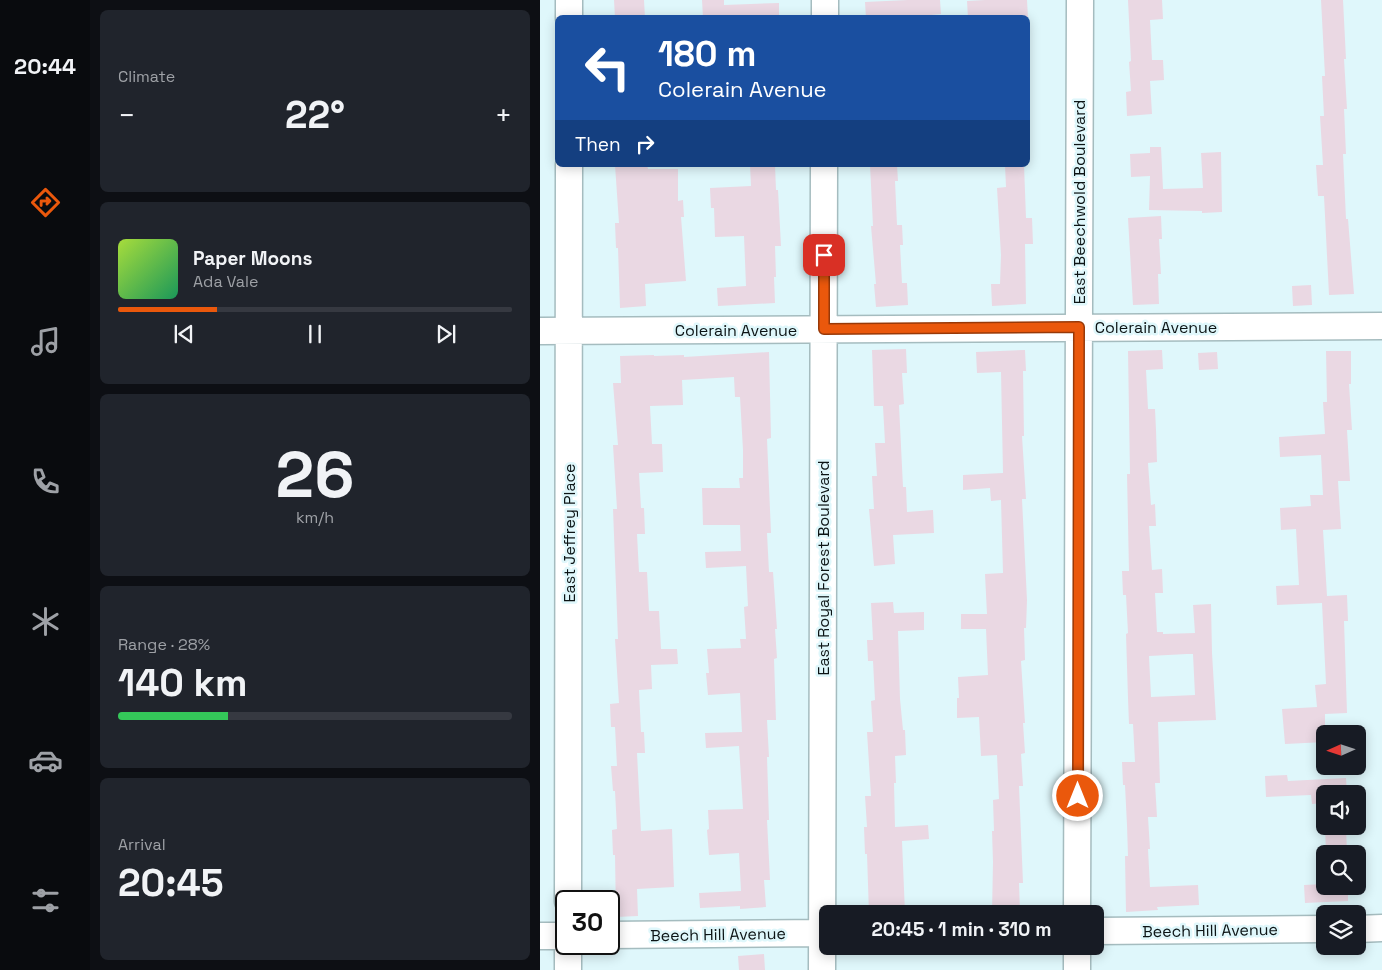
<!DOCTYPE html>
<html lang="en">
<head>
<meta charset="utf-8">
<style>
  :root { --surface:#171b24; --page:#20242c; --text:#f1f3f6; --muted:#9ea1a6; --line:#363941; --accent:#ea580c }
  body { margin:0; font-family:"Space Grotesk",sans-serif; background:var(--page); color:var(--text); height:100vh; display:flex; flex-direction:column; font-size:19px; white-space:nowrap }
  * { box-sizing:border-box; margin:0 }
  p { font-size:16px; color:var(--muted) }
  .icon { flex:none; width:28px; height:28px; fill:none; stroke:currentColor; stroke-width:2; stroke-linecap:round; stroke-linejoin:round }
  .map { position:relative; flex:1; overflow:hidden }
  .drawer { display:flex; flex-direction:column; gap:10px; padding:10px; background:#0d0f14; width:450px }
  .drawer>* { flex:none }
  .banner { position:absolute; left:15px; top:15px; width:475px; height:152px; border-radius:8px; box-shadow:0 2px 12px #0003; background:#1a4fa0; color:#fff; overflow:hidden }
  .needle { width:32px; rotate:267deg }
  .buttons { position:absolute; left:776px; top:725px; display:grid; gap:10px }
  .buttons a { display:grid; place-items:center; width:50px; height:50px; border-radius:8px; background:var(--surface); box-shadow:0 2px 12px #0003; font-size:25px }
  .speed { position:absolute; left:15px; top:890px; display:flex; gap:10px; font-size:25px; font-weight:700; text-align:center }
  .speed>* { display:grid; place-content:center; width:65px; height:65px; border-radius:50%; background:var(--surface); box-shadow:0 2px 12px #0003; line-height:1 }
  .speed .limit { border:2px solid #111; border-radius:8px; background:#fff; color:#111 }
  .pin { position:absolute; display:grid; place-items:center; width:42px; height:42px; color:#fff; margin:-21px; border-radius:10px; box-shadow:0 2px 8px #0006 }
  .me { position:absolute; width:55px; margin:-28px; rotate:0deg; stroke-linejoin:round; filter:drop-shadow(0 0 4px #0008) }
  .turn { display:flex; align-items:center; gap:18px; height:105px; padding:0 20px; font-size:22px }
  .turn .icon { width:65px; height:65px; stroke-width:2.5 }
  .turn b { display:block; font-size:35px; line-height:42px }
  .then { display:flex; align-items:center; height:48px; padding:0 20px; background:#0003; gap:10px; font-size:19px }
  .big { font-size:38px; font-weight:700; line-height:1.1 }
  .drawer .widget { flex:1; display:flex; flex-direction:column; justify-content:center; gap:8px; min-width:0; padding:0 18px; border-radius:8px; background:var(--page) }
  .drawer .dial { align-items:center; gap:0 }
  .dial b { font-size:65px; line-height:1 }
  .song { display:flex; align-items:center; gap:15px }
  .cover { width:60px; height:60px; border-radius:8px; background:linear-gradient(135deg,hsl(80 70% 55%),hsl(150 70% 35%)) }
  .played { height:5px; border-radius:2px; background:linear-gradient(90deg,var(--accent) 25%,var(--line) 25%) }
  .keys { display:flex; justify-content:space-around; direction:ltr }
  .heat { display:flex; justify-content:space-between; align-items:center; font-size:28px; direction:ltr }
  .charge { height:8px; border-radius:4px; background:linear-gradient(90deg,#34c759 28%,var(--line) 0) }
  .trip { position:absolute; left:279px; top:905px; width:285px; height:50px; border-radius:8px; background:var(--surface); box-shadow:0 2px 12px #0003; font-weight:700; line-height:50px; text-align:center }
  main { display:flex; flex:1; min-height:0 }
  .menu { display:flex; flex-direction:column; width:90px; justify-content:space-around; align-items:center; background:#090b0e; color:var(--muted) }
  .menu .icon { width:35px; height:35px }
  .menu .active { color:var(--accent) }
  .menu b { font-size:22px; color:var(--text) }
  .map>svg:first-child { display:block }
  .building { fill:#ead8e3; fill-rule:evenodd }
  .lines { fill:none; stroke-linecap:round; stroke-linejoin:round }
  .minor-casing { stroke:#a5bcbf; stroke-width:29 }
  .minor { stroke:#fff; stroke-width:26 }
  .route-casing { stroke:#983908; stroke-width:12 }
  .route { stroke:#ea580c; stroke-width:9 }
  .labels { text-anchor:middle; stroke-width:5; stroke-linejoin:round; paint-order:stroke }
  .street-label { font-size:16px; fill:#0c1415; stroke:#dff7fb }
</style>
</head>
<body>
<main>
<nav class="menu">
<b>20:44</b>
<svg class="icon active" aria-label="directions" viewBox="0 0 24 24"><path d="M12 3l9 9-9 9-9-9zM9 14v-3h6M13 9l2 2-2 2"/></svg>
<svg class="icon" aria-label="music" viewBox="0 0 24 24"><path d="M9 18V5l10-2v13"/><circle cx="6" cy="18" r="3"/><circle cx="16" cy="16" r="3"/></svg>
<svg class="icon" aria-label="phone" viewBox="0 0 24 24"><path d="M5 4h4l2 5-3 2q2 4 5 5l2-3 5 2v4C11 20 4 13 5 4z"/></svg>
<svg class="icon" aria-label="climate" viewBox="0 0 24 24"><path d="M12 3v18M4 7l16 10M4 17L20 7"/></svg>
<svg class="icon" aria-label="car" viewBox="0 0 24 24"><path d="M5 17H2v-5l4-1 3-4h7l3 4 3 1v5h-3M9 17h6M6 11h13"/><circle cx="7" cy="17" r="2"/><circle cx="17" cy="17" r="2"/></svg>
<svg class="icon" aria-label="filters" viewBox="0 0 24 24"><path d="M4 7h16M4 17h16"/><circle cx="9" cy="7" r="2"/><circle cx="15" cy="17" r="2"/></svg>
</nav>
<section class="drawer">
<div class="widget"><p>Climate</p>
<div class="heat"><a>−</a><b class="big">22°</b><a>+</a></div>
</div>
<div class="widget">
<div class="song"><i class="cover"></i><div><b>Paper Moons</b><p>Ada Vale</p></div></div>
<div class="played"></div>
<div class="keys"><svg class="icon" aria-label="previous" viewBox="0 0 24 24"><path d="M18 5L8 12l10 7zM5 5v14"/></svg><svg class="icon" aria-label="pause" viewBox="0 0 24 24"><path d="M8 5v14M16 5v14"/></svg><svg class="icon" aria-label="next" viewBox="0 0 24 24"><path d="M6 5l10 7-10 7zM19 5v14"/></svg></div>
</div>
<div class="widget dial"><b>26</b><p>km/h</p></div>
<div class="widget"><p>Range · 28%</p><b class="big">140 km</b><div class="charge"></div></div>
<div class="widget"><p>Arrival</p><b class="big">20:45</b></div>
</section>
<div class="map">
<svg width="842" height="970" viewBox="0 0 842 970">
  <rect width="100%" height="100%" fill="#dff7fb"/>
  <path class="building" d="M 74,0 L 104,0 L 105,18 L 75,18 Z
    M 162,0 L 184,0 L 184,5 L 239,3 L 239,18 L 163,18 Z
    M 368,0 L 400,0 L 401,14 L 362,18 L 326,18 L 325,2 Z
    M 445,0 L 487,0 L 488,18 L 428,18 L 427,1 Z
    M 588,0 L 622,0 L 623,19 L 610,20 L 612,60 L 623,60 L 624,80 L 610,81 L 612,114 L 587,116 L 586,92 L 591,91 L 589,62 L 591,61 Z
    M 781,0 L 803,0 L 806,59 L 804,59 L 807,109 L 804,109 L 806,154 L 803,154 L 806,219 L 808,219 L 814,294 L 789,295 L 784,196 L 778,196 L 776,165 L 783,165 L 780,116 L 784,116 L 782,76 L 785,76 Z
    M 610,147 L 621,147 L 623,189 L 663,188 L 661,153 L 681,152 L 682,212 L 662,213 L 662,211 L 609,210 L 610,176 L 591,177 L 590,154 L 610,153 Z
    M 75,165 L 107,165 L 108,169 L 138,169 L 138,201 L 143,200 L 144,217 L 141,217 L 146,281 L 105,284 L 106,306 L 80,308 L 78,248 L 76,248 L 75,223 L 79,223 Z
    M 210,165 L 235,165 L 236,190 L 238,190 L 241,246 L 235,246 L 236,277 L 234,277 L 235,303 L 178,306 L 177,288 L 206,286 L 204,236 L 175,237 L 174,208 L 171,208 L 170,188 L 211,186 Z
    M 330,165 L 357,165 L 358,181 L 355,181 L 357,225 L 362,225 L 363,245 L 360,245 L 362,283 L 367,283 L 368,305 L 336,307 L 334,284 L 336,284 L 331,226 L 333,226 Z
    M 465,165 L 484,165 L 486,218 L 492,218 L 493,244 L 485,244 L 486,304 L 452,306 L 451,284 L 460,284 L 461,255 L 457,188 L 466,187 Z
    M 621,216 L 622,239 L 619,239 L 621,274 L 618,274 L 619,304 L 593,305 L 588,218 Z
    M 771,285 L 772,305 L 753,306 L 752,286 Z
    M 366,349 L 367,373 L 362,373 L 364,404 L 359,405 L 363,487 L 366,487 L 367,512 L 393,510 L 394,533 L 353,535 L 355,564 L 334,566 L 329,509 L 334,509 L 332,476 L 337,476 L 335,443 L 345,443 L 343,406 L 334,406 L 332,350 Z
    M 485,350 L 486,371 L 483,371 L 484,436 L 482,436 L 486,499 L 482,499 L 487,600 L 486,628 L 484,628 L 485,660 L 481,661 L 485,723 L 483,723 L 485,753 L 481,754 L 483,786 L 479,786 L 483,883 L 479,883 L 480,912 L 452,913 L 453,862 L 452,831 L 454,831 L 453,800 L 459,799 L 457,755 L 441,756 L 439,717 L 417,718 L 417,698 L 419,698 L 418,677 L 448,675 L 446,629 L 421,629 L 421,614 L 447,614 L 445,574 L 463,573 L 461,500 L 451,501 L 450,488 L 423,490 L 423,475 L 463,473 L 461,372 L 437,373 L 436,352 Z
    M 622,350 L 623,369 L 606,370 L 608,409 L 615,409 L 616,430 L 617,462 L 608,463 L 611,505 L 615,504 L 616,526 L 609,526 L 612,570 L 622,569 L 623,593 L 615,593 L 617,632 L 623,632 L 623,634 L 655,633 L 653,605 L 671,604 L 672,653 L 676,720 L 618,722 L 620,783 L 615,783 L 617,817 L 608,817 L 610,849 L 608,849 L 610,887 L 658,885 L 659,905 L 617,907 L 618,910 L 586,912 L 585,856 L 588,856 L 587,825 L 585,785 L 583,785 L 582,762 L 595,762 L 593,724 L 589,724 L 588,698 L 586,634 L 588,633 L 586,595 L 583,595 L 582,571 L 589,571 L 587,474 L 590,474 L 588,351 ZM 647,654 L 653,654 L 655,695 L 611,697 L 609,656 Z
    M 786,351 L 811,351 L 811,384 L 809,384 L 812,430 L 807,430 L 810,481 L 798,481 L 801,529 L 783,530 L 787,596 L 807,595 L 808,621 L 804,621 L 807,713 L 785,714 L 785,742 L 745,744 L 742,709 L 777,707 L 775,685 L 786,684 L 782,603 L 737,605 L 736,586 L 759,585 L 756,529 L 741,530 L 740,508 L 771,506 L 770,495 L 783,495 L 781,455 L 740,457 L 739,437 L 785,434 L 783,402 L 787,402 Z
    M 229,352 L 231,438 L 227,439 L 231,533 L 227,533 L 229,572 L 233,572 L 237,629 L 235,629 L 237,658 L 234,659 L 236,720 L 227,720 L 229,757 L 227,757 L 229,820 L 227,820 L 230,880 L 224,880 L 226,907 L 200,909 L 200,906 L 160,908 L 159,893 L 201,891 L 199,853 L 169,855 L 167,830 L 169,829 L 168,810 L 203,809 L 199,746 L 166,748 L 165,733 L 202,732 L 200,693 L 168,695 L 166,673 L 169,673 L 167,649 L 201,648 L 200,639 L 206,639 L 204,607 L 208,606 L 206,566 L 166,568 L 165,552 L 201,551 L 200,525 L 163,525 L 162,488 L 200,488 L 199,478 L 203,478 L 203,450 L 200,397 L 195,397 L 194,377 L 142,380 L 143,405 L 110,406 L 112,444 L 122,444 L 123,472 L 99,473 L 101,508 L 104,508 L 105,534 L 97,534 L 99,572 L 107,572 L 109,611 L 119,611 L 121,649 L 137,649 L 138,664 L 111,665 L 112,689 L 99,690 L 101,732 L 104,732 L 105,753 L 97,753 L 101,831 L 132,829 L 134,887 L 97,889 L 98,916 L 76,917 L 75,855 L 73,855 L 72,830 L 77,829 L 75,791 L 73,791 L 71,766 L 77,766 L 75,727 L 71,727 L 70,704 L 79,703 L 75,639 L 78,639 L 73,509 L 77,509 L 73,445 L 78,445 L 73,383 L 81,383 L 80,356 L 114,355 L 114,356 L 144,355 L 144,357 Z
    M 677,352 L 678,369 L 659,370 L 658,353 Z
    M 353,602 L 354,613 L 384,612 L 384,630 L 358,631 L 360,699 L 363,730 L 365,730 L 366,755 L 355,756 L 356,783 L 354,783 L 355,827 L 388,825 L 389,839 L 362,841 L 365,913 L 329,914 L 327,854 L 325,854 L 324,827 L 327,827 L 325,796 L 331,796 L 327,732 L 333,732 L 331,701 L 335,700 L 333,661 L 328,661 L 327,640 L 333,640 L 331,603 Z
    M 747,775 L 748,781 L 806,778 L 807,794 L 785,794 L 785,803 L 772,804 L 771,795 L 726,797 L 725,776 Z
    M 785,826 L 806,826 L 807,854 L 786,854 Z
    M 785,884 L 785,886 L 808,886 L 808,901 L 765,903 L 764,885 Z
    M 224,954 L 225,970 L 199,970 L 198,956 Z"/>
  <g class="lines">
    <defs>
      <path id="minor" d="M 29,18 L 29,0
        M 285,18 L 285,0
        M 0,331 L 842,326
        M 28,901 L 29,165
        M 537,914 L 540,0
        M 818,929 L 842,928
        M 555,931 L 785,929
        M 69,935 L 288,933
        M 0,936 L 26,936
        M 28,970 L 28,944
        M 282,970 L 284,165
        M 537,970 L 537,946"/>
    </defs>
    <use href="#minor" class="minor-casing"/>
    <use href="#minor" class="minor"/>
  </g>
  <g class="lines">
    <defs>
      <path id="route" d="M 284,255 L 284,329 L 539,327 L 538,796"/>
    </defs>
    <use href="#route" class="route-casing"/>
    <use href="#route" class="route"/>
  </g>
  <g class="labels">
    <g class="street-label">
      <text transform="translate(539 202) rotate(-90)" y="6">East Beechwold Boulevard</text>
      <text x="616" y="333">Colerain Avenue</text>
      <text x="196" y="336">Colerain Avenue</text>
      <text transform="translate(29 533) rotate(-90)" y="6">East Jeffrey Place</text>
      <text transform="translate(283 568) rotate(-90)" y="6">East Royal Forest Boulevard</text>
      <text transform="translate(670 930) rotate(-1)" y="6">Beech Hill Avenue</text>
      <text transform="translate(178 934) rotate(-1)" y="6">Beech Hill Avenue</text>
    </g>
  </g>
</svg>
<div class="buttons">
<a><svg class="needle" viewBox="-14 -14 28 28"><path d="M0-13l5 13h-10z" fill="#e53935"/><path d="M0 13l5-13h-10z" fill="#9ea1a6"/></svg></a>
<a><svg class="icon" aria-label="sound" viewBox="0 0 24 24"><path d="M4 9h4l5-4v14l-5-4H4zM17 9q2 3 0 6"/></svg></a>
<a><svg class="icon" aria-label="search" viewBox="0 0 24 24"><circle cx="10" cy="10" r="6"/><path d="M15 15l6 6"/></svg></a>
<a><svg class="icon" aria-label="layers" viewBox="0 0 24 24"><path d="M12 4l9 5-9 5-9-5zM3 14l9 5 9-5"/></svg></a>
</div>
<div class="speed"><div class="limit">30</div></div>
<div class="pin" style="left:284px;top:255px;background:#d93025"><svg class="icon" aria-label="arrive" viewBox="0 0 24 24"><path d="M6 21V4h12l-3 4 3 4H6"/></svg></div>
<svg class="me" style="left:538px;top:796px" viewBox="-20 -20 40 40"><circle r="17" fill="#ea580c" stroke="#fff" stroke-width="3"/><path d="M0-11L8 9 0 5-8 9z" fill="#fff"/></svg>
<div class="trip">20:45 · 1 min · 310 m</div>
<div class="banner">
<div class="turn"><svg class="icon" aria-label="left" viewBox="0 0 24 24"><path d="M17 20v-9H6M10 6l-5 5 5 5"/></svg><div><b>180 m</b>Colerain Avenue</div></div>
<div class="then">Then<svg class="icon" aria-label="right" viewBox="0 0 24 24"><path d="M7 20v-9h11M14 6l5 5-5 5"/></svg></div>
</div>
</div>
</main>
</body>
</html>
